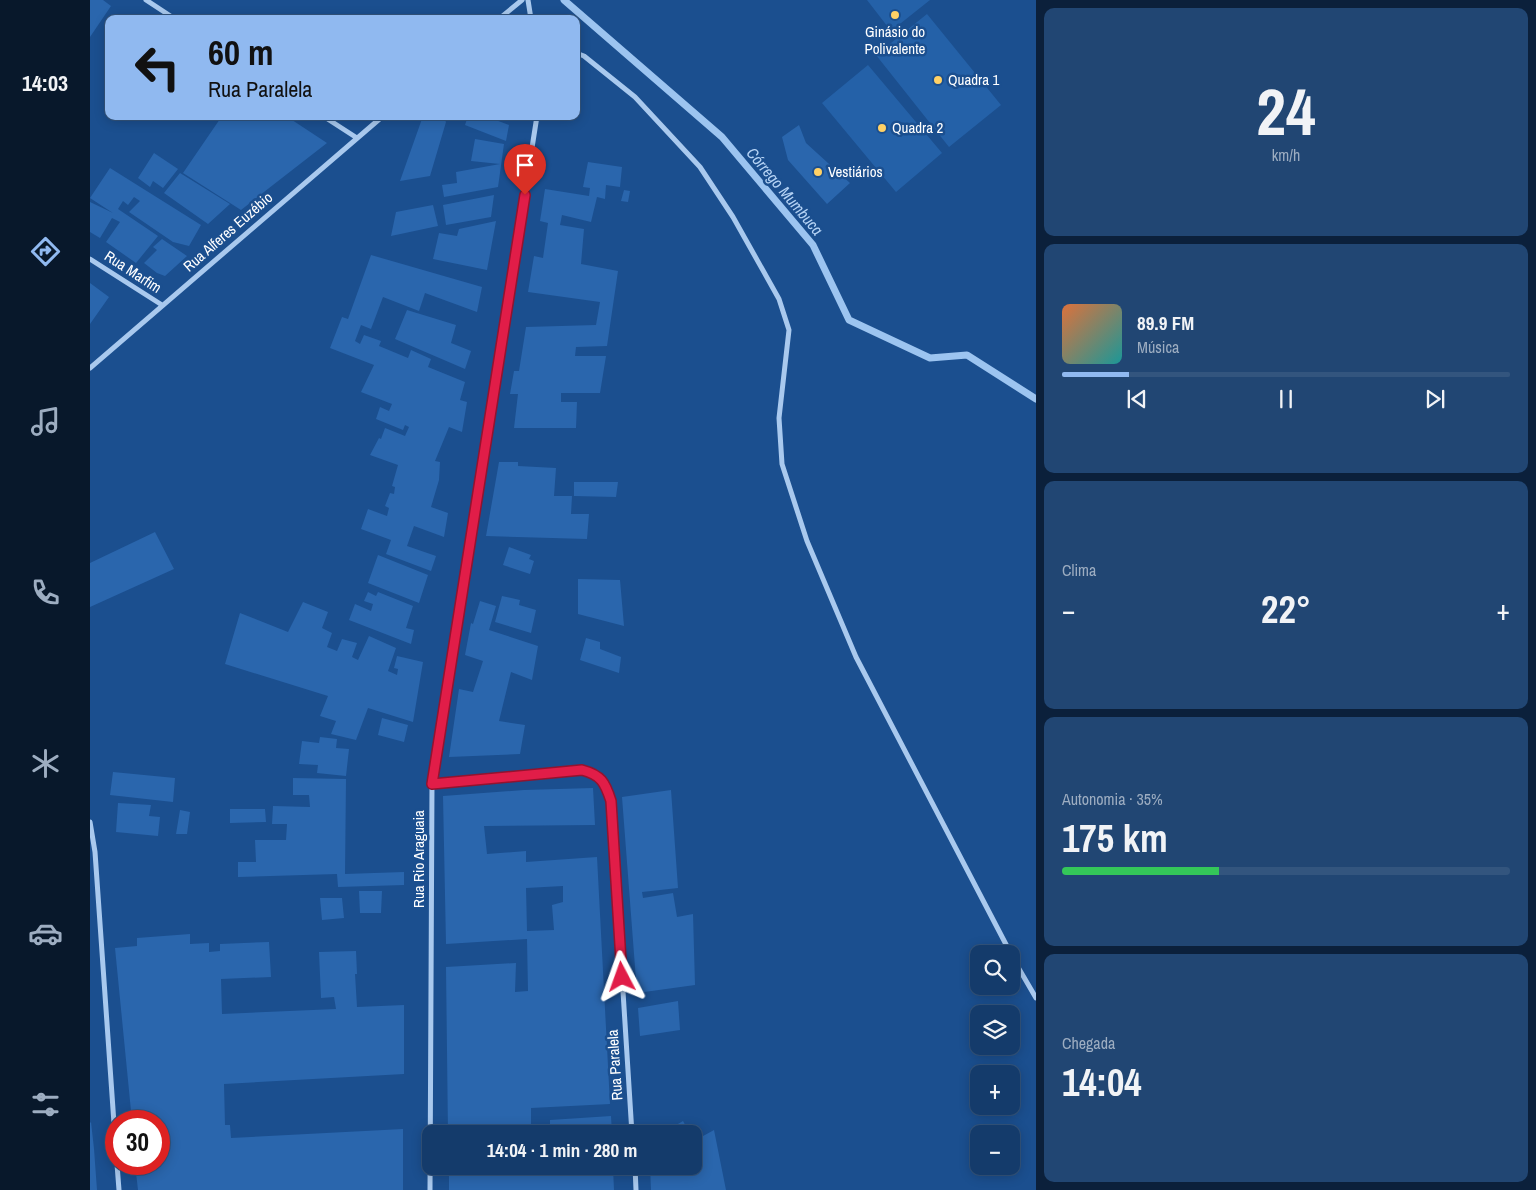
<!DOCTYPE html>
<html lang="pt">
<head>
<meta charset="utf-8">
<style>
  :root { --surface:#143b6b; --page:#214673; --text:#f1f3f6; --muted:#9dadc1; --line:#33557e; --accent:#90b9f0 }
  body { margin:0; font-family:"Archivo Narrow",sans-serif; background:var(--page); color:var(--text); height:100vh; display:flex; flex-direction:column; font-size:19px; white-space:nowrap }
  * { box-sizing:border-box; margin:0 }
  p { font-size:16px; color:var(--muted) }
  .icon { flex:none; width:28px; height:28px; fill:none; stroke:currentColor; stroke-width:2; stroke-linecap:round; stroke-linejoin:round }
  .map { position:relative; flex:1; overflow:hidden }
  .side { display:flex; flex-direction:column; gap:8px; padding:8px; background:#0b203b; width:500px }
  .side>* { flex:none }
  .top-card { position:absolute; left:15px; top:15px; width:475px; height:105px; border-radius:10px; box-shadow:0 2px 12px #0003,0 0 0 1px var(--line); background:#90b9f0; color:#111; overflow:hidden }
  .fabs { position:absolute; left:880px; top:945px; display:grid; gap:10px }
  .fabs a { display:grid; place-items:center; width:50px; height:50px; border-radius:10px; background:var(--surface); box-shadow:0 2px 12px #0003,0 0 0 1px var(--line); font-size:25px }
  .speed { position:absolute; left:15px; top:1110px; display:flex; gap:10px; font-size:25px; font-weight:700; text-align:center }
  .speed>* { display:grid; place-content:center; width:65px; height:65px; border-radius:50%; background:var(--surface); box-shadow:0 2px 12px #0003,0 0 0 1px var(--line); line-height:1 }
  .speed .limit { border:8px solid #d22; background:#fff; color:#111 }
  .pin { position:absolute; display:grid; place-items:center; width:42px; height:42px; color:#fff; margin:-51px -21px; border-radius:50% 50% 50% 0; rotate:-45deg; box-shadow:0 0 5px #0007 }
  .pin .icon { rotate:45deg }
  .me { position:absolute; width:55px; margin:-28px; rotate:356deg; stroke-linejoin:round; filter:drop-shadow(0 0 4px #0008) }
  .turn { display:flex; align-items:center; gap:18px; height:105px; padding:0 20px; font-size:22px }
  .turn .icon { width:65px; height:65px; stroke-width:2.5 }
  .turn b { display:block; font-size:35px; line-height:42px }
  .big { font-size:38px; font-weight:800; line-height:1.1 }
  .side .widget { flex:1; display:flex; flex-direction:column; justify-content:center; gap:8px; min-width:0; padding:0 18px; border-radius:10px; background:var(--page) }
  .side .dial { align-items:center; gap:0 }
  .dial b { font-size:65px; line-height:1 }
  .song { display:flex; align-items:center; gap:15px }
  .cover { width:60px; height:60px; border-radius:8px; background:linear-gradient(135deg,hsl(20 70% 55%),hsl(180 70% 35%)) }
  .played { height:5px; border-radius:2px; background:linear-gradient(90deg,var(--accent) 15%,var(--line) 15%) }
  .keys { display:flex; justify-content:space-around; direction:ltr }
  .heat { display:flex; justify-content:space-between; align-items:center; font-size:28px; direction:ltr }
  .charge { height:8px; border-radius:4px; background:linear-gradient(90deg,#34c759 35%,var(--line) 0) }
  .trip { position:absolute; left:332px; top:1125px; width:280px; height:50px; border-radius:10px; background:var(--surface); box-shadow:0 2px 12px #0003,0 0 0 1px var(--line); font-weight:800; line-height:50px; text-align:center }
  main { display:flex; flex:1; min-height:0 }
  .dock { display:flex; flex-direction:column; width:90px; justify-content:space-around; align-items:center; background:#08182b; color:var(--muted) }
  .dock .icon { width:35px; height:35px }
  .dock .on { color:var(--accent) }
  .dock b { font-size:22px; color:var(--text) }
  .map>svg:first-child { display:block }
  .green { fill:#2461a8 }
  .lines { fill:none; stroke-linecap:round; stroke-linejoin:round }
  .stream { stroke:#9cc4f0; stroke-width:7 }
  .building { fill:#2a66ad; fill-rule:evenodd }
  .minor { stroke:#a9c9ee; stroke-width:5 }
  .route-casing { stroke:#92132f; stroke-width:12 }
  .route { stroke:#e11d48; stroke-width:9 }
  .poi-dot { fill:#ffd166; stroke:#1b4f8f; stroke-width:2 }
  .labels { text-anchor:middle; stroke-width:5; stroke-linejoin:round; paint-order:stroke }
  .poi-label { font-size:15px; fill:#fff; stroke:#1b4f8f; text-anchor:start }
  .street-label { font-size:15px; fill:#fff; stroke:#1b4f8f }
  .water-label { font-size:16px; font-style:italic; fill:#b5d3f5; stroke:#1b4f8f }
</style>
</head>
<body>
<main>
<nav class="dock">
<b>14:03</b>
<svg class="icon on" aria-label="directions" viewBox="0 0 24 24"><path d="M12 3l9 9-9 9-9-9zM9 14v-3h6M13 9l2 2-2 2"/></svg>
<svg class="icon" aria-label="music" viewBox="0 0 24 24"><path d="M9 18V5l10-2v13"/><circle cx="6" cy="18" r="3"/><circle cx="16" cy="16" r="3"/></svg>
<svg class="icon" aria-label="phone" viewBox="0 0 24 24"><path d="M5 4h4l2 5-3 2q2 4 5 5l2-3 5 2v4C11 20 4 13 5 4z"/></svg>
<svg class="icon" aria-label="climate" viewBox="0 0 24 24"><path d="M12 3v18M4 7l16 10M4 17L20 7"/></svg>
<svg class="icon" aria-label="car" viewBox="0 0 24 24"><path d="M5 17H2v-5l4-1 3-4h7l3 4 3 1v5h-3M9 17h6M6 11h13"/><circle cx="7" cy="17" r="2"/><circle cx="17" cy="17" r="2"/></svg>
<svg class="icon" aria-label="filters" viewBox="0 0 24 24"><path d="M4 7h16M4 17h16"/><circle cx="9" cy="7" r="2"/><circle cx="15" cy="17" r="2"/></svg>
</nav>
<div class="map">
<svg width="946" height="1190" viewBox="0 0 946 1190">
  <rect width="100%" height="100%" fill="#1b4f8f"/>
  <path class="green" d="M 777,0 L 840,0 L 801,31 Z
    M 837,14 L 911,105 L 859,147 L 786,55 Z
    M 778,65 L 852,153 L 806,192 L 732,103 Z"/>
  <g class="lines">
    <path class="stream" d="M 474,0 L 632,137 L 723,245 L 759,320 L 840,358 L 877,355 L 946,399"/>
  </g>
  <path class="building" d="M 0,0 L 13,0 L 21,6 L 0,37 Z
    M 132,116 L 196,116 L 237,143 L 151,210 L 93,173 Z
    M 333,116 L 352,116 L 356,122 L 340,176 L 310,181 Z
    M 378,116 L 395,116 L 419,125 L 416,141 L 375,125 Z
    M 413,116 L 426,116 L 425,121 Z
    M 709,125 L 716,143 L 760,183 L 737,204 L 698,160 L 692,137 Z
    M 385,139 L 414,144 L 408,187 L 354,197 L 352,185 L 367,183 L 366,172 L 410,164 L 381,161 Z
    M 64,153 L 88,169 L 73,188 L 63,181 L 60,187 L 48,178 Z
    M 498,162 L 532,167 L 530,187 L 516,185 L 515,199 L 507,197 L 501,222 L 472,215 L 470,225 L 494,229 L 491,264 L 528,271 L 517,346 L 486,347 L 485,356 L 516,356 L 510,393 L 471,393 L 471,402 L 487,402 L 486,428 L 424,428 L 428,394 L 420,394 L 424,371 L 429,371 L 436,327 L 506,325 L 510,302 L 438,292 L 444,256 L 453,258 L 458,223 L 450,221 L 455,189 L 499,196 L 500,188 L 493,187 Z
    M 20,168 L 111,225 L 99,246 L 83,242 L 39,212 L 50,201 L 44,197 L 38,205 L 33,201 L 28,209 L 68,236 L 46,263 L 16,242 L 30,222 L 22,218 L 10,238 L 0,232 L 0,202 L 23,213 L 0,198 Z
    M 90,173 L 140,204 L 118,224 L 74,193 Z
    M 534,190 L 540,191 L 538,202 L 531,201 Z
    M 404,195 L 401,217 L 356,225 L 353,205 Z
    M 343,205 L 348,226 L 301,236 L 306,212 Z
    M 406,221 L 397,270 L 343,259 L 349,233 L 367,236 L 369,229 Z
    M 72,239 L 97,256 L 75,276 L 67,273 L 54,263 L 67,250 L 63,247 Z
    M 281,255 L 392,287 L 387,312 L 335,293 L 329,311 L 293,297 L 281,329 L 271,325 L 265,341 L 270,344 L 274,335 L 291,341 L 289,346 L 318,358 L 321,350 L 341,359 L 338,367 L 375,382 L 370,400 L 377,402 L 372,432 L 359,427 L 345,461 L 350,462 L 349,480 L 341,507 L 358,513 L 354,537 L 324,526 L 317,546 L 346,556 L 341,571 L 296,554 L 301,540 L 271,529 L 278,509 L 297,516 L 299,508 L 295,506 L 300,493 L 304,494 L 305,487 L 302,486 L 308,465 L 280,455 L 289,438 L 291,439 L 295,428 L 315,436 L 319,427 L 315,425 L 313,430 L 286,419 L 290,407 L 299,411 L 302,404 L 271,392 L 284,365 L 240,348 L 252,317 L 258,319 Z
    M 0,283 L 19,297 L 0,324 Z
    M 317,310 L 366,325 L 361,343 L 381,351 L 375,369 L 305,339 Z
    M 409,462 L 428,462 L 428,466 L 466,468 L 464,496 L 482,496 L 481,514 L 499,514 L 497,539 L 396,536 Z
    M 484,482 L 528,482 L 526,497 L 484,496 Z
    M 65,532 L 84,569 L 0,607 L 0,563 Z
    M 419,547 L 441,555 L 439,559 L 444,561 L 440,574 L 413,565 Z
    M 288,555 L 338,575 L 329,603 L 278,583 Z
    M 488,579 L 530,580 L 534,626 L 488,614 Z
    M 278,592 L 286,596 L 288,592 L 323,606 L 316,628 L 324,630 L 321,644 L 259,620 L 265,604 L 281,611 L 283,604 L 274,601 Z
    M 412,596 L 430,600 L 429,605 L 446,610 L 441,633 L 405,622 Z
    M 390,601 L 406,606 L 399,630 L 448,646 L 442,680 L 421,672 L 409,721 L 435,725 L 430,754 L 359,757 L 369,689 L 383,692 L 393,661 L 375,655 L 381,623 L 383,624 Z
    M 213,602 L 238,612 L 232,628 L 242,633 L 237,647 L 247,651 L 252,639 L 267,643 L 262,657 L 268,660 L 279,636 L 306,648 L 298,671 L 307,675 L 308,669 L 304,668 L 307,656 L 333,662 L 323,722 L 278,708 L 266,740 L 241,734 L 246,721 L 230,716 L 238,696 L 135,664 L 150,613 L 198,632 Z
    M 496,638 L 510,642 L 510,649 L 531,657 L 529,673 L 490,660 Z
    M 292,718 L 318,725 L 314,742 L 288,735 Z
    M 230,737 L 247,739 L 246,748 L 259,749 L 256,776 L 227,773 L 228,765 L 209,764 L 212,741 L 229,743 Z
    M 23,772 L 85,778 L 83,802 L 20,795 Z
    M 203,778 L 256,779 L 255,874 L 314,872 L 314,885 L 248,887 L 247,874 L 148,877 L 148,862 L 166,862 L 165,840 L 196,840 L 197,824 L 182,824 L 183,806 L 220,807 L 219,795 L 203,795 Z
    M 503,788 L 505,825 L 394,826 L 397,854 L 436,851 L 436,862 L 507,857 L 520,1104 L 441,1108 L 441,1134 L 358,1134 L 356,967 L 426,963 L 425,992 L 438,991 L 437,939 L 356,944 L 353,796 L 434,790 ZM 473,886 L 473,902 L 462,905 L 464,930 L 437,931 L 436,888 Z
    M 581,790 L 588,888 L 552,892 L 553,898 L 583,893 L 587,917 L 603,914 L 605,985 L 547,993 L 532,797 Z
    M 28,803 L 61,805 L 59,816 L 70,817 L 68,836 L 26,832 Z
    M 140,809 L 175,809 L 176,822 L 140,823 Z
    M 90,810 L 100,812 L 97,834 L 86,834 Z
    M 269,891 L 292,891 L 291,913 L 270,913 Z
    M 230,898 L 252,898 L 254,918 L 232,920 Z
    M 100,934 L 100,944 L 119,943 L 119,952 L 130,951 L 130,944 L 179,942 L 181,977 L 131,979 L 132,1014 L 246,1009 L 244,997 L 231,998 L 229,952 L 266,951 L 267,974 L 265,974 L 267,1007 L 314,1005 L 314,1074 L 134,1084 L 135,1125 L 140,1125 L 141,1138 L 313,1129 L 313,1190 L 48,1190 L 45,1164 L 69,1164 L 69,1121 L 42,1121 L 25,948 L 47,946 L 47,938 Z
    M 588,1001 L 590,1030 L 550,1036 L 548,1008 Z
    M 521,1116 L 522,1134 L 460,1134 L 460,1120 Z
    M 593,1121 L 600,1134 L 571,1134 Z
    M 1,1122 L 4,1149 L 7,1190 L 0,1190 L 0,1123 Z
    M 624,1130 L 636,1190 L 561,1190 L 560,1166 L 604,1166 L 604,1141 Z
    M 359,1166 L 442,1166 L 442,1176 L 523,1168 L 524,1190 L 359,1190 Z"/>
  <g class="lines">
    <path class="minor" d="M 56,0 L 85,19
      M 438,0 L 441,19
      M 409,19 L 432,0
      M 486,53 L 494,56 L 545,97 L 610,167 L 643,217 L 689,299 L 699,330 L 689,418 L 692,464 L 717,541 L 766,657 L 921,954
      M 233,116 L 267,138
      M 0,259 L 72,305
      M 0,368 L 293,116
      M 342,784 L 492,770 C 511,775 515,783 521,801 L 542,1134
      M 0,822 L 5,852 L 26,1152
      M 921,955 L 946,998
      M 27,1164 L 29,1190
      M 545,1166 L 546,1190
      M 340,1190 L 342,784 L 447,116"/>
  </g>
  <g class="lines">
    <defs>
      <path id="route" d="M 435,195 L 342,784 L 492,770 C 511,775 515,782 521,801 L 532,977"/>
    </defs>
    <use href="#route" class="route-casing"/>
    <use href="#route" class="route"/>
  </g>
  <g class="poi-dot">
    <circle cx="805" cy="15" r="5"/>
    <circle cx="848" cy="80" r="5"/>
    <circle cx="792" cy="128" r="5"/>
    <circle cx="728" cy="172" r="5"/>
  </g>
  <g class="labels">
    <g class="poi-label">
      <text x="805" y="37" text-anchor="middle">Ginásio do<tspan x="805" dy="17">Polivalente</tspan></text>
      <text x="858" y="85">Quadra 1</text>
      <text x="802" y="133">Quadra 2</text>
      <text x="738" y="177">Vestiários</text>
    </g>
    <g class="street-label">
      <text transform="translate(138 232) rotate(-41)" y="5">Rua Alferes Euzébio</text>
      <text transform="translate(43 272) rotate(33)" y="5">Rua Marfim</text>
      <text transform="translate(329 859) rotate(-90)" y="5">Rua Rio Araguaia</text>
      <text transform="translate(525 1065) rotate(-94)" y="5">Rua Paralela</text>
    </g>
    <g class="water-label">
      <text transform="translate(695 191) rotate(50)" y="6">Córrego Mumbuca</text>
    </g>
  </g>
</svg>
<div class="fabs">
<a><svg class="icon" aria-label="search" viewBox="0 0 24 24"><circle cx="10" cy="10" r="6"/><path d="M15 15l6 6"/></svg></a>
<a><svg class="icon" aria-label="layers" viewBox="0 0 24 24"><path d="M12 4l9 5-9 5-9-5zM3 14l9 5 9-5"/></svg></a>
<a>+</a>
<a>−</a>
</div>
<div class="speed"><div class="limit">30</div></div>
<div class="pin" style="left:435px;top:195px;background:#d93025"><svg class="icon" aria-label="arrive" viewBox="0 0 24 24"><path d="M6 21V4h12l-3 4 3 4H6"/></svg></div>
<svg class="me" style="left:532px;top:977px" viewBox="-20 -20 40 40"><path d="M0-17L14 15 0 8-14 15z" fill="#e11d48" stroke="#fff" stroke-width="4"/></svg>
<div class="trip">14:04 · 1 min · 280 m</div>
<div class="top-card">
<div class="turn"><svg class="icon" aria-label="left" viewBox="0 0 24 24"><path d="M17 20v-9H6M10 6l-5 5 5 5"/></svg><div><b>60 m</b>Rua Paralela</div></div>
</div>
</div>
<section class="side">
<div class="widget dial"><b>24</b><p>km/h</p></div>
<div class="widget">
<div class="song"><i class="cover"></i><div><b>89.9 FM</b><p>Música</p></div></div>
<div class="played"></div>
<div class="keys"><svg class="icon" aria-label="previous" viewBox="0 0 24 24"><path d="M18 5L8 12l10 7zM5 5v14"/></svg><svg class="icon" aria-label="pause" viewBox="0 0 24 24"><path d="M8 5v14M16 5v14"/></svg><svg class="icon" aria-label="next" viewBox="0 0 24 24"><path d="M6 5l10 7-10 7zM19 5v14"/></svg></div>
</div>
<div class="widget"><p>Clima</p>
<div class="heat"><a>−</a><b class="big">22°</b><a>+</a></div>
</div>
<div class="widget"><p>Autonomia · 35%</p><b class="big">175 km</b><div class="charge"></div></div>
<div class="widget"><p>Chegada</p><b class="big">14:04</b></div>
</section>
</main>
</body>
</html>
